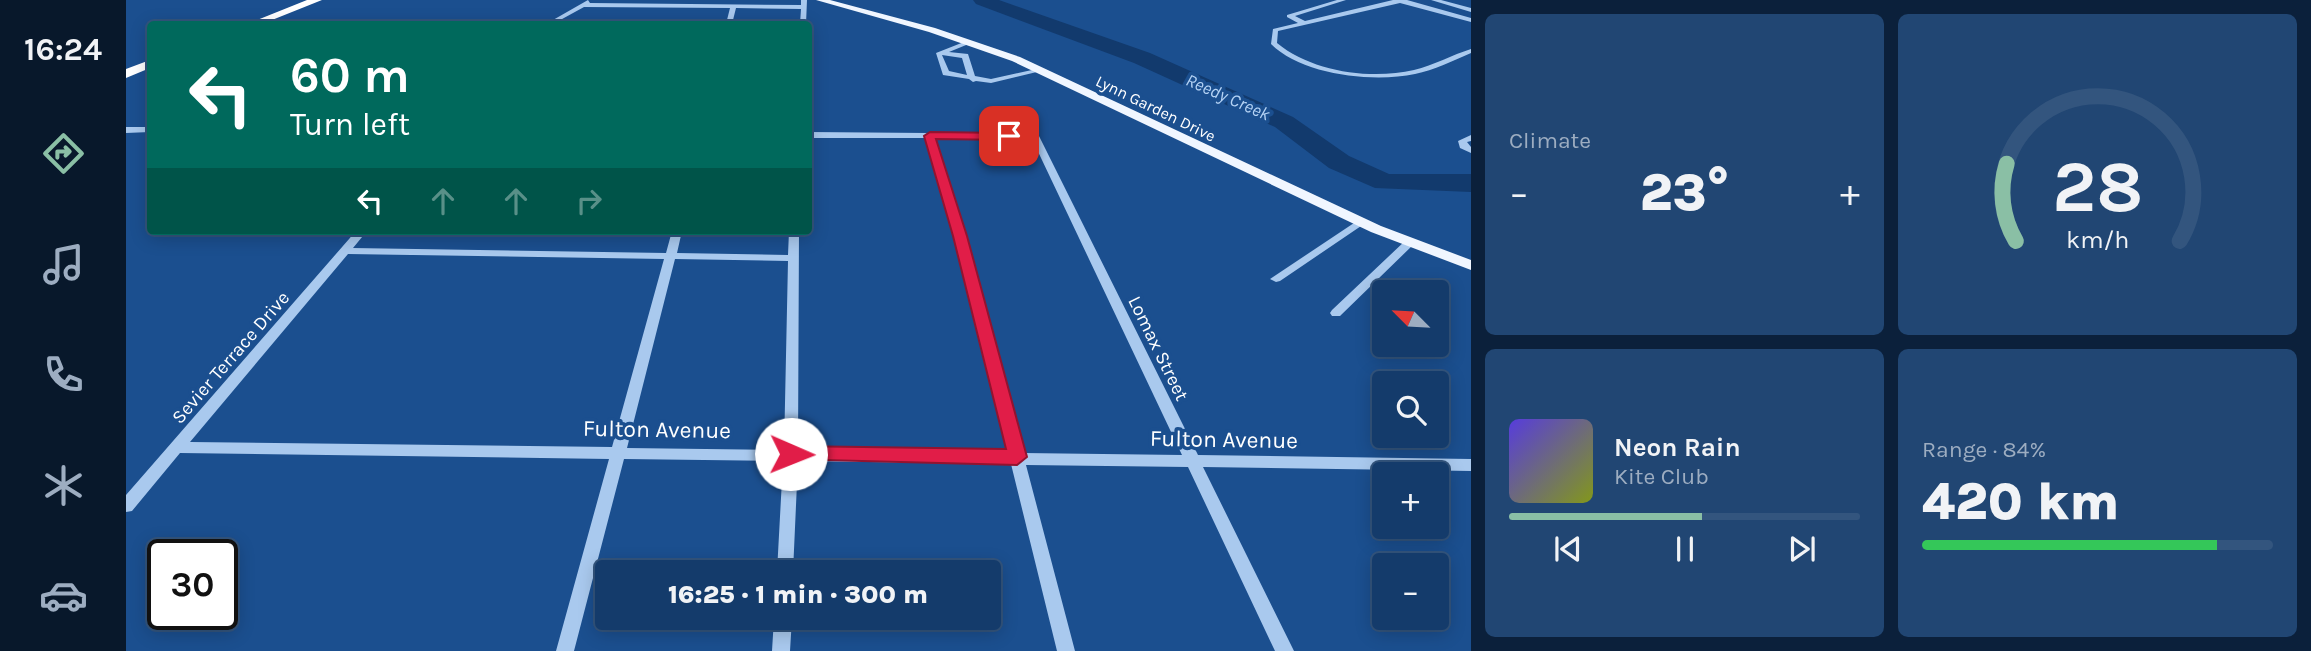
<!DOCTYPE html>
<html lang="en">
<head>
<meta charset="utf-8">
<style>
  :root { --surface:#143b6b; --page:#214673; --text:#f1f3f6; --muted:#9dadc1; --line:#33557e; --accent:#8abfa5 }
  body { margin:0; font-family:Karla,sans-serif; background:var(--page); color:var(--text); height:100vh; display:flex; flex-direction:column; font-size:26px; white-space:nowrap }
  * { box-sizing:border-box; margin:0 }
  p { font-size:23px; color:var(--muted) }
  .icon { flex:none; width:38px; height:38px; fill:none; stroke:currentColor; stroke-width:2; stroke-linecap:round; stroke-linejoin:round }
  .map { position:relative; flex:1; overflow:hidden }
  .side { display:flex; flex-direction:column; gap:14px; padding:14px; background:#0b203b; width:840px }
  .side>* { flex:none }
  .top-card { position:absolute; left:21px; top:21px; width:665px; height:214px; border-radius:7px; box-shadow:0 4px 18px #0003,0 0 0 2px var(--line); background:#00695c; color:#fff; overflow:hidden }
  .needle { width:46px; rotate:294deg }
  .controls { position:absolute; left:1246px; top:280px; display:grid; gap:14px }
  .controls a { display:grid; place-items:center; width:77px; height:77px; border-radius:7px; background:var(--surface); box-shadow:0 4px 18px #0003,0 0 0 2px var(--line); font-size:35px }
  .speed { position:absolute; left:21px; top:539px; display:flex; gap:14px; font-size:35px; font-weight:700; text-align:center }
  .speed>* { display:grid; place-content:center; width:91px; height:91px; border-radius:50%; background:var(--surface); box-shadow:0 4px 18px #0003,0 0 0 2px var(--line); line-height:1 }
  .speed .limit { border:4px solid #111; border-radius:10px; background:#fff; color:#111 }
  .pin { position:absolute; display:grid; place-items:center; width:60px; height:60px; color:#fff; margin:-30px; border-radius:14px; box-shadow:0 4px 10px #0006 }
  .me { position:absolute; width:77px; margin:-38px; rotate:91deg; stroke-linejoin:round; filter:drop-shadow(0 0 5px #0008) }
  .turn { display:flex; align-items:center; gap:24px; height:147px; padding:0 28px; font-size:32px }
  .turn .icon { width:91px; height:91px; stroke-width:2.5 }
  .turn b { display:block; font-size:49px; line-height:60px }
  .lanes { display:flex; align-items:center; height:66px; padding:0 28px; background:#0003; justify-content:center; gap:35px; direction:ltr }
  .lanes .off { opacity:.35 }
  .big { font-size:52px; font-weight:800; line-height:1.1 }
  .side .widget { flex:1; display:flex; flex-direction:column; justify-content:center; gap:10px; min-width:0; padding:0 24px; border-radius:10px; background:var(--page) }
  .side .dial { align-items:center; gap:0 }
  .dial svg { height:182px; overflow:visible; fill:none; stroke:var(--line); stroke-width:7; stroke-linecap:round; text-anchor:middle }
  .dial text { fill:var(--text); stroke:none }
  .song { display:flex; align-items:center; gap:21px }
  .cover { width:84px; height:84px; border-radius:10px; background:linear-gradient(135deg,hsl(250 70% 55%),hsl(70 70% 35%)) }
  .played { height:7px; border-radius:4px; background:linear-gradient(90deg,var(--accent) 55%,var(--line) 55%) }
  .keys { display:flex; justify-content:space-around; direction:ltr }
  .heat { display:flex; justify-content:space-between; align-items:center; font-size:38px; direction:ltr }
  .charge { height:10px; border-radius:5px; background:linear-gradient(90deg,#34c759 84%,var(--line) 0) }
  .side .tiles { flex:1; display:grid; gap:14px; grid-template-columns:repeat(2,1fr) }
  .trip { position:absolute; left:469px; top:560px; width:406px; height:70px; border-radius:7px; background:var(--surface); box-shadow:0 4px 18px #0003,0 0 0 2px var(--line); font-weight:800; line-height:70px; text-align:center }
  main { display:flex; flex:1; min-height:0 }
  .menu { display:flex; flex-direction:column; width:126px; justify-content:space-around; align-items:center; background:#08182b; color:var(--muted) }
  .menu .icon { width:49px; height:49px }
  .menu .selected { color:var(--accent) }
  .menu b { font-size:32px; color:var(--text) }
  .map>svg:first-child { display:block }
  .lines { fill:none; stroke-linecap:round; stroke-linejoin:round }
  .river { fill:#123a6d; fill-rule:evenodd }
  .minor { fill:#a9c9ee; fill-rule:evenodd }
  .major { fill:#f0f6ff; fill-rule:evenodd }
  .highway { fill:#fff; fill-rule:evenodd }
  .route { fill:#e11d48; stroke:#92132f; stroke-width:2 }
  .labels { text-anchor:middle; stroke-width:7; stroke-linejoin:round; paint-order:stroke }
  .far-street-label { font-size:16px; fill:#fff; stroke:#1b4f8f }
  .far-water-label { font-size:18px; font-style:italic; fill:#b5d3f5; stroke:#1b4f8f }
  .street-label { font-size:19px; fill:#fff; stroke:#1b4f8f }
  .near-street-label { font-size:23px; fill:#fff; stroke:#1b4f8f }
</style>
</head>
<body>
<main>
<nav class="menu">
<b>16:24</b>
<svg class="icon selected" aria-label="directions" viewBox="0 0 24 24"><path d="M12 3l9 9-9 9-9-9zM9 14v-3h6M13 9l2 2-2 2"/></svg>
<svg class="icon" aria-label="music" viewBox="0 0 24 24"><path d="M9 18V5l10-2v13"/><circle cx="6" cy="18" r="3"/><circle cx="16" cy="16" r="3"/></svg>
<svg class="icon" aria-label="phone" viewBox="0 0 24 24"><path d="M5 4h4l2 5-3 2q2 4 5 5l2-3 5 2v4C11 20 4 13 5 4z"/></svg>
<svg class="icon" aria-label="climate" viewBox="0 0 24 24"><path d="M12 3v18M4 7l16 10M4 17L20 7"/></svg>
<svg class="icon" aria-label="car" viewBox="0 0 24 24"><path d="M5 17H2v-5l4-1 3-4h7l3 4 3 1v5h-3M9 17h6M6 11h13"/><circle cx="7" cy="17" r="2"/><circle cx="17" cy="17" r="2"/></svg>
</nav>
<div class="map">
<svg width="1345" height="651" viewBox="0 0 1345 651">
  <rect width="100%" height="100%" fill="#1b4f8f"/>
  <g class="lines">
    <path class="river" d="M 847,0 L 873,0 L 1024,53 L 1167,117 L 1223,156 L 1263,174 L 1345,174 L 1345,192 L 1249,188 L 1203,168 L 1149,127 L 1008,63 L 850,4 Z"/>
    <path class="minor" d="M 462,0 L 464,3 L 675,5 L 675,0 L 681,0 L 680,24 L 674,24 L 675,9 L 610,8 L 606,24 L 600,24 L 604,8 L 458,7 L 427,24 L 420,24 Z
      M 1211,0 L 1220,0 L 1169,16 L 1179,21 L 1267,0 L 1281,0 L 1345,18 L 1345,22 L 1274,3 L 1152,31 L 1151,43 C 1186,72 1245,80 1288,70 C 1308,65 1326,55 1345,49 L 1345,53 C 1327,61 1308,70 1289,74 C 1247,83 1176,75 1145,44 L 1147,29 L 1172,23 L 1161,17 L 1161,15 Z
      M 1305,0 L 1315,0 L 1345,8 L 1345,12 Z
      M 843,40 L 846,42 L 845,43 L 823,52 L 842,54 L 849,76 L 865,79 L 915,68 L 919,70 L 865,83 L 850,81 L 847,82 L 843,79 L 817,75 L 810,53 ZM 816,55 L 836,58 L 841,75 L 823,71 Z
      M 0,127 L 24,127 L 24,132 L 0,133 Z
      M 682,132 L 912,134 L 1072,455 L 1345,459 L 1345,471 L 1077,467 L 1168,651 L 1149,651 L 1062,467 L 900,465 L 949,651 L 931,651 L 885,464 L 672,461 L 667,572 L 651,572 L 657,461 L 498,459 L 448,651 L 430,651 L 483,459 L 54,453 L 6,511 L 0,512 L 0,495 L 230,231 L 241,231 L 227,248 L 540,253 L 546,231 L 556,231 L 551,253 L 662,255 L 663,231 L 673,231 L 672,450 L 882,453 L 829,236 L 800,138 L 682,138 ZM 809,138 L 906,139 L 1056,455 L 897,453 L 839,236 ZM 222,254 L 538,259 L 486,447 L 64,442 ZM 549,259 L 662,261 L 658,450 L 501,448 Z
      M 1345,135 L 1345,141 L 1341,142 L 1345,147 L 1345,153 L 1334,148 L 1332,141 Z
      M 1234,219 L 1239,222 L 1238,224 L 1154,281 L 1150,282 L 1144,279 Z
      M 1284,239 L 1288,240 L 1289,242 L 1288,244 L 1214,316 L 1206,316 L 1204,313 L 1206,310 L 1280,240 Z
      M 648,618 L 666,618 L 664,651 L 646,651 Z"/>
    <path class="major" d="M 690,0 L 704,0 L 809,28 L 894,57 L 1255,226 L 1345,260 L 1345,270 L 1245,232 L 886,61 L 803,32 Z"/>
    <path class="highway" d="M 181,0 L 196,0 L 136,24 L 121,24 Z
      M 24,60 L 24,68 L 0,78 L 0,69 Z"/>
  </g>
  <path class="route" d="M 804,132 L 883,133 L 888,136 L 883,140 L 810,139 L 841,236 L 901,457 L 891,465 L 658,459 L 655,454 L 658,448 L 665,446 L 880,449 L 827,236 L 798,136 Z"/>
  <g class="labels">
    <g class="far-street-label">
      <text transform="translate(1030 108) rotate(26)" y="6">Lynn Garden Drive</text>
    </g>
    <g class="far-water-label">
      <text transform="translate(1102 97) rotate(24)" y="6">Reedy Creek</text>
    </g>
    <g class="street-label">
      <text transform="translate(1033 348) rotate(64)" y="7">Lomax Street</text>
      <text transform="translate(104 357) rotate(-49)" y="7">Sevier Terrace Drive</text>
    </g>
    <g class="near-street-label">
      <text transform="translate(531 429) rotate(1)" y="8">Fulton Avenue</text>
      <text transform="translate(1098 439) rotate(1)" y="8">Fulton Avenue</text>
    </g>
  </g>
</svg>
<div class="controls">
<a><svg class="needle" viewBox="-14 -14 28 28"><path d="M0-13l5 13h-10z" fill="#e53935"/><path d="M0 13l5-13h-10z" fill="#9dadc1"/></svg></a>
<a><svg class="icon" aria-label="search" viewBox="0 0 24 24"><circle cx="10" cy="10" r="6"/><path d="M15 15l6 6"/></svg></a>
<a>+</a>
<a>−</a>
</div>
<div class="speed"><div class="limit">30</div></div>
<div class="pin" style="left:883px;top:136px;background:#d93025"><svg class="icon" aria-label="arrive" viewBox="0 0 24 24"><path d="M6 21V4h12l-3 4 3 4H6"/></svg></div>
<svg class="me" style="left:665px;top:454px" viewBox="-20 -20 40 40"><circle r="19" fill="#fff"/><path d="M0-13L10 11 0 6-10 11z" fill="#e11d48"/></svg>
<div class="trip">16:25 · 1 min · 300 m</div>
<div class="top-card">
<div class="turn"><svg class="icon" aria-label="left" viewBox="0 0 24 24"><path d="M17 20v-9H6M10 6l-5 5 5 5"/></svg><div><b>60 m</b>Turn left</div></div>
<div class="lanes"><svg class="icon" aria-label="left" viewBox="0 0 24 24"><path d="M17 20v-9H6M10 6l-5 5 5 5"/></svg><svg class="icon off" aria-label="ahead" viewBox="0 0 24 24"><path d="M12 20V5M6 11l6-6 6 6"/></svg><svg class="icon off" aria-label="ahead" viewBox="0 0 24 24"><path d="M12 20V5M6 11l6-6 6 6"/></svg><svg class="icon off" aria-label="right" viewBox="0 0 24 24"><path d="M7 20v-9h11M14 6l5 5-5 5"/></svg></div>
</div>
</div>
<section class="side">
<div class="tiles">
<div class="widget"><p>Climate</p>
<div class="heat"><a>−</a><b class="big">23°</b><a>+</a></div>
</div>
<div class="widget dial"><svg viewBox="0 0 100 80">
<path d="M14 69A42 42 0 1 1 86 69"/>
<path d="M14 69A42 42 0 0 1 10 35" stroke="#8abfa5"/>
<text x="50" y="56" font-size="32" font-weight="700">28</text>
<text x="50" y="72" font-size="11">km/h</text>
</svg></div>
<div class="widget">
<div class="song"><i class="cover"></i><div><b>Neon Rain</b><p>Kite Club</p></div></div>
<div class="played"></div>
<div class="keys"><svg class="icon" aria-label="previous" viewBox="0 0 24 24"><path d="M18 5L8 12l10 7zM5 5v14"/></svg><svg class="icon" aria-label="pause" viewBox="0 0 24 24"><path d="M8 5v14M16 5v14"/></svg><svg class="icon" aria-label="next" viewBox="0 0 24 24"><path d="M6 5l10 7-10 7zM19 5v14"/></svg></div>
</div>
<div class="widget"><p>Range · 84%</p><b class="big">420 km</b><div class="charge"></div></div>
</div>
</section>
</main>
</body>
</html>
